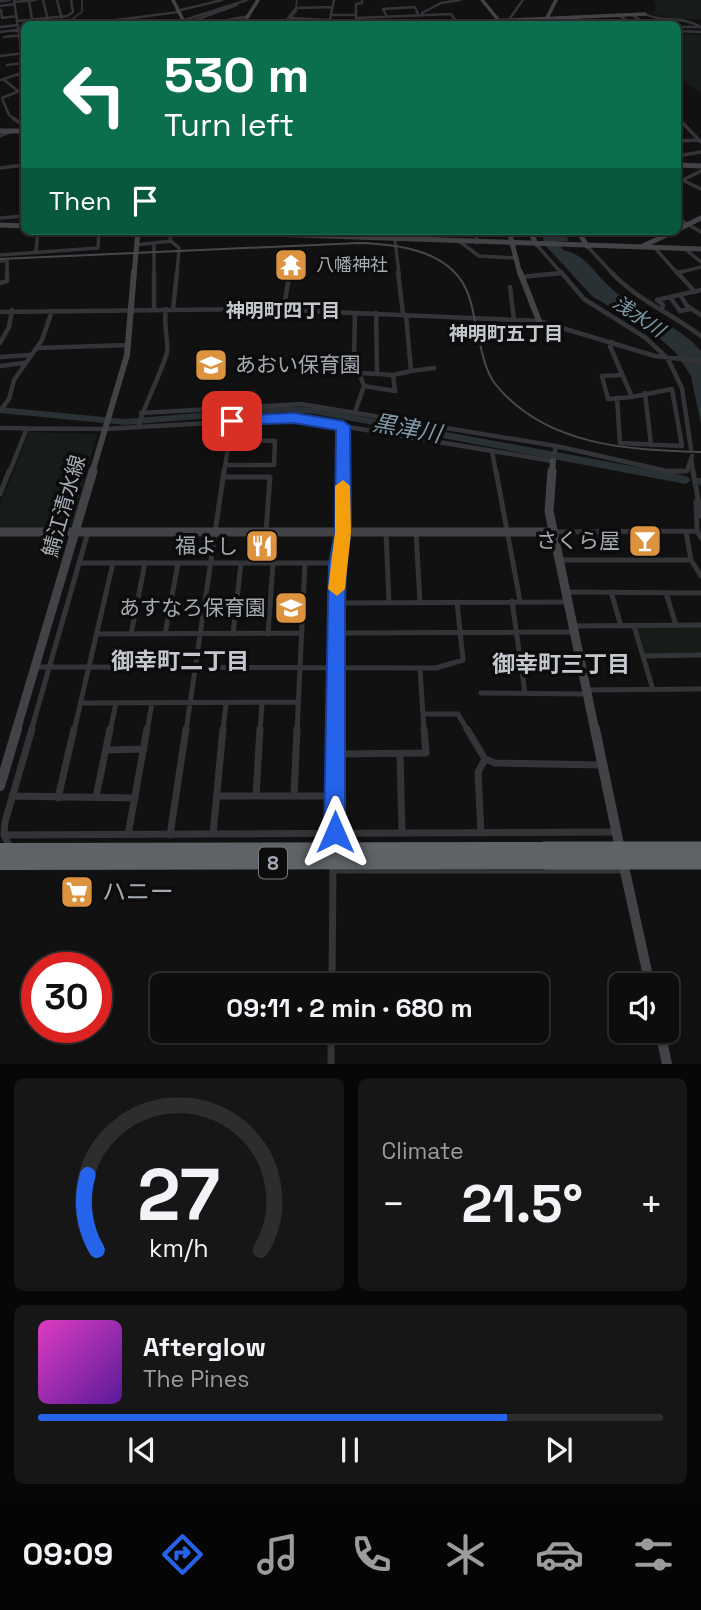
<!DOCTYPE html>
<html lang="en">
<head>
<meta charset="utf-8">
<style>
  :root { --surface:#0d0d0e; --page:#161617; --text:#f1f3f6; --muted:#9a9c9e; --line:#2d2d2e; --accent:#2563eb }
  body { margin:0; font-family:"Space Grotesk","Noto Sans JP",sans-serif; background:var(--page); color:var(--text); height:100vh; display:flex; flex-direction:column; font-size:26px; white-space:nowrap }
  * { box-sizing:border-box; margin:0 }
  p { font-size:23px; color:var(--muted) }
  .icon { flex:none; width:38px; height:38px; fill:none; stroke:currentColor; stroke-width:2; stroke-linecap:round; stroke-linejoin:round }
  .map { position:relative; height:1064px; overflow:hidden }
  .sheet { display:flex; flex-direction:column; gap:14px; padding:14px; background:#070708; flex:1 }
  .sheet>* { flex:none }
  .banner { position:absolute; left:21px; top:21px; width:660px; height:214px; border-radius:10px; box-shadow:0 2px 5px #0004,0 0 0 2px var(--line); background:#0b6e4f; color:#fff; overflow:hidden }
  .fabs { position:absolute; left:609px; top:973px; display:grid; gap:14px }
  .fabs a { display:grid; place-items:center; width:70px; height:70px; border-radius:10px; background:var(--surface); box-shadow:0 2px 5px #0004,0 0 0 2px var(--line); font-size:35px }
  .speed { position:absolute; left:21px; top:952px; display:flex; gap:14px; font-size:35px; font-weight:700; text-align:center }
  .speed>* { display:grid; place-content:center; width:91px; height:91px; border-radius:50%; background:var(--surface); box-shadow:0 2px 5px #0004,0 0 0 2px var(--line); line-height:1 }
  .speed .limit { border:10px solid #d22; background:#fff; color:#111 }
  .pin { position:absolute; display:grid; place-items:center; width:60px; height:60px; color:#fff; margin:-30px; border-radius:14px; box-shadow:0 4px 10px #0006 }
  .me { position:absolute; width:77px; margin:-38px; rotate:0deg; stroke-linejoin:round; filter:drop-shadow(0 0 5px #0008) }
  .turn { display:flex; align-items:center; gap:24px; height:147px; padding:0 28px; font-size:32px }
  .turn .icon { width:91px; height:91px; stroke-width:2.5 }
  .turn b { display:block; font-size:49px; line-height:60px }
  .then { display:flex; align-items:center; height:66px; padding:0 28px; background:#0003; gap:14px; font-size:26px }
  .big { font-size:52px; font-weight:700; line-height:1.1 }
  .sheet .card { flex:1; display:flex; flex-direction:column; justify-content:center; gap:10px; min-width:0; padding:0 24px; border-radius:10px; background:var(--page) }
  .sheet .dial { align-items:center; gap:0 }
  .dial svg { height:182px; overflow:visible; fill:none; stroke:var(--line); stroke-width:7; stroke-linecap:round; text-anchor:middle }
  .dial text { fill:var(--text); stroke:none }
  .song { display:flex; align-items:center; gap:21px }
  .cover { width:84px; height:84px; border-radius:10px; background:linear-gradient(135deg,hsl(310 70% 55%),hsl(270 70% 35%)) }
  .played { height:7px; border-radius:4px; background:linear-gradient(90deg,var(--accent) 75%,var(--line) 75%) }
  .keys { display:flex; justify-content:space-around; direction:ltr }
  .heat { display:flex; justify-content:space-between; align-items:center; font-size:38px; direction:ltr }
  .sheet .tiles { flex:1; display:grid; gap:14px; grid-template-columns:1fr 1fr }
  .card:last-child { grid-column:span 2 }
  .trip { position:absolute; left:150px; top:973px; width:399px; height:70px; border-radius:10px; background:var(--surface); box-shadow:0 2px 5px #0004,0 0 0 2px var(--line); font-weight:700; line-height:70px; text-align:center }
  .menu { display:flex; height:112px; justify-content:space-around; align-items:center; background:#050506; color:var(--muted) }
  .menu .icon { width:49px; height:49px }
  .menu .active { color:var(--accent) }
  .menu b { font-size:32px; color:var(--text) }
  .map>svg:first-child { display:block }
  .green { fill:#181c18 }
  .water { fill:#293134 }
  .lines { fill:none; stroke-linecap:round; stroke-linejoin:round }
  .stream { stroke:#293134; stroke-width:2 }
  .river { fill:#293134; fill-rule:evenodd }
  .street-far4 { stroke:#323437; stroke-width:2.5 }
  .street-far3 { stroke:#323437; stroke-width:3.5 }
  .street-far2 { stroke:#323437; stroke-width:4.5 }
  .street-far1 { stroke:#323437; stroke-width:5 }
  .street { stroke:#323437; stroke-width:7 }
  .secondary-far4 { stroke:#414346; stroke-width:3.5 }
  .secondary-far3 { stroke:#414346; stroke-width:5 }
  .secondary-far2 { stroke:#414346; stroke-width:6 }
  .secondary-far1 { stroke:#414346; stroke-width:9 }
  .secondary { stroke:#414346; stroke-width:10 }
  .highway { fill:#5f6267; fill-rule:evenodd }
  .tram { stroke:#46484b; stroke-width:2 }
  .highway-bridge { stroke:#5f6267; stroke-width:15 }
  .route { fill:#2563eb; stroke:#184099; stroke-width:2 }
  .slow { fill:#f59e0b }
  .labels { text-anchor:middle; stroke-width:7; stroke-linejoin:round; paint-order:stroke }
  .far-poi-label { font-size:18px; fill:#a4aab1; stroke:#0c0c0d; text-anchor:start }
  .far-neighbourhood-label { font-size:19px; font-weight:bold; fill:#c4c8ce; stroke:#0c0c0d }
  .far-water-label { font-size:19px; font-style:italic; fill:#7e9aa9; stroke:#0c0c0d }
  .shield { fill:#0c0c0d; stroke:#767b80; stroke-width:2 }
  .shield-label { font-size:19px; font-weight:bold; fill:#a4aab1 }
  .poi-label { font-size:21px; fill:#a4aab1; stroke:#0c0c0d; text-anchor:end }
  .street-label { font-size:21px; fill:#a4aab1; stroke:#0c0c0d }
  .water-label { font-size:23px; font-style:italic; fill:#7e9aa9; stroke:#0c0c0d }
  .neighbourhood-label { font-size:23px; font-weight:bold; fill:#c4c8ce; stroke:#0c0c0d }
  .near-poi-label { font-size:24px; fill:#a4aab1; stroke:#0c0c0d; text-anchor:start }
</style>
</head>
<body>
<div class="map">
<svg width="701" height="1064" viewBox="0 0 701 1064">
  <rect width="100%" height="100%" fill="#111112"/>
  <path class="green" d="M 654,0 L 701,0 L 701,19 L 680,20 L 653,14 L 656,7 Z
    M 677,33 L 701,35 L 701,93 L 677,77 Z
    M 29,432 L 97,434 L 73,523 L 64,530 L 0,530 L 0,504 Z
    M 637,627 L 701,627 L 701,653 L 645,654 Z"/>
  <path class="water" d="M 541,231 L 563,231 L 569,241 L 557,241 L 563,250 C 589,256 593,273 612,289 C 639,314 676,322 701,351 L 701,424 L 691,376 L 676,353 L 655,334 L 592,296 L 545,245 Z"/>
  <g class="lines">
    <path class="stream" d="M 0,2 L 10,0
      M 296,7 L 297,0
      M 292,17 L 297,10
      M 65,24 L 82,12 L 82,0
      M 18,76 L 24,73"/>
    <path class="river" d="M 285,406 L 315,408 L 686,476 L 691,480 L 686,484 L 315,414 L 285,412 L 125,425 L 0,413 L 0,407 L 125,419 Z
      M 696,478 L 701,478 L 701,486 L 695,481 Z"/>
    <path class="street-far4" d="M 0,0 L 4,0
      M 14,0 L 24,70
      M 43,0 L 49,24
      M 57,0 L 63,24
      M 29,1 L 32,19
      M 15,2 L 36,0
      M 0,6 L 15,4
      M 1,10 L 2,18 L 17,16
      M 177,11 L 222,0
      M 422,13 L 441,3 L 460,0
      M 645,14 C 663,23 684,16 701,27
      M 331,15 L 356,15 L 356,18 L 451,14 L 458,24
      M 356,15 L 356,4 L 362,3 L 362,0
      M 633,15 L 645,24
      M 620,16 L 632,24
      M 387,17 L 383,9 L 415,7 L 419,16
      M 575,17 L 585,24
      M 289,18 L 330,20
      M 128,20 L 140,24
      M 17,21 L 67,16 L 73,12 L 71,0
      M 86,24 L 178,12
      M 172,24 L 247,0
      M 184,24 L 237,5
      M 206,24 L 249,16
      M 284,24 L 296,8 L 333,7
      M 329,24 L 334,0
      M 512,24 L 508,21 L 523,0
      M 0,27 L 18,25
      M 677,27 L 701,27
      M 677,31 L 701,32
      M 0,32 L 24,29
      M 4,37 L 24,35
      M 0,56 L 24,53
      M 7,65 L 23,63
      M 3,79 L 24,96
      M 1,80 L 24,72
      M 677,117 L 680,120
      M 16,120 L 9,115 L 2,98 L 24,89"/>
    <path class="street-far3" d="M 13,118 L 24,126
      M 678,118 L 701,142
      M 0,136 L 12,131
      M 677,141 L 699,140
      M 677,156 L 701,152
      M 0,168 L 24,165
      M 682,180 L 701,189
      M 677,183 L 701,171
      M 0,218 L 24,216
      M 677,218 L 701,232
      M 169,231 L 171,241 L 179,248 L 177,274
      M 394,231 L 399,274
      M 476,231 L 477,243
      M 460,242 L 479,256 L 516,258
      M 154,243 L 154,274
      M 536,244 L 562,274
      M 136,245 L 171,241
      M 587,246 L 613,274
      M 655,248 L 678,274
      M 685,249 L 701,262
      M 36,252 L 38,231
      M 0,255 L 98,248 L 99,231
      M 0,261 L 7,261 L 7,274
      M 677,273 L 701,267
      M 290,274 L 290,271
      M 553,274 L 561,273"/>
    <path class="street-far2" d="M 154,272 L 154,310
      M 398,272 L 403,314
      M 561,272 L 584,299 L 646,338 L 668,359 L 682,388 L 691,449
      M 611,272 C 637,300 671,313 701,336
      M 677,272 L 695,292
      M 677,273 L 681,272
      M 521,277 L 561,273
      M 0,283 L 7,281 L 7,272
      M 510,287 L 514,320
      M 681,296 L 687,306 L 701,315
      M 670,297 L 680,311 L 691,309
      M 662,309 L 663,305 L 657,300 L 701,290
      M 173,310 L 177,272
      M 283,311 L 290,272
      M 0,312 L 261,309 L 539,321 L 655,356 L 701,361
      M 355,313 L 354,358 L 364,386 L 355,412
      M 376,313 L 377,372
      M 406,315 L 411,371 L 434,368
      M 612,342 L 610,346 L 632,397 L 608,399 L 602,376 L 622,375
      M 0,343 L 9,327 L 12,310
      M 37,348 L 129,345
      M 0,357 L 30,355
      M 0,366 L 24,363
      M 361,373 L 393,375 L 395,391 L 364,386
      M 393,375 L 411,371
      M 645,393 L 651,445
      M 617,398 L 620,443 L 682,446 L 672,389 L 632,397
      M 0,411 L 9,399 L 14,380 L 42,340 L 52,311
      M 141,413 L 301,404 L 556,446 L 671,472 L 687,471 L 692,456
      M 343,426 L 343,473
      M 138,427 C 146,401 159,378 167,353 C 169,345 163,324 166,309
      M 0,428 L 105,429 L 294,418 L 553,461 L 556,446
      M 492,451 L 496,473
      M 692,462 L 693,473
      M 226,465 L 274,465 L 275,441 L 229,440
      M 9,473 L 27,428
      M 224,473 L 232,420"/>
    <path class="street-far1" d="M 496,471 L 520,601
      M 668,471 L 681,471
      M 693,471 L 701,516
      M 224,477 L 270,477 L 266,532
      M 0,494 L 9,471
      M 696,501 L 697,531 L 701,538
      M 386,532 L 389,602
      M 416,532 L 420,602
      M 553,532 L 697,531
      M 686,532 L 691,560 L 701,576
      M 559,560 L 691,560
      M 79,563 L 337,563
      M 566,592 L 701,593
      M 611,592 L 621,626
      M 666,593 L 676,625
      M 512,601 L 525,693
      M 336,603 L 568,602
      M 573,626 L 701,625
      M 634,626 L 653,690
      M 336,633 L 574,632
      M 98,634 L 302,633
      M 131,634 L 145,563
      M 165,634 L 178,563
      M 233,634 L 241,563
      M 268,634 L 273,563
      M 643,656 L 701,655
      M 35,667 L 436,668 L 463,660 L 457,602
      M 420,668 L 424,731
      M 587,690 L 701,689
      M 481,693 L 587,694
      M 80,703 L 298,702
      M 423,714 L 458,714 L 468,731
      M 31,731 L 88,532
      M 74,731 L 113,563
      M 110,731 L 116,703
      M 147,731 L 152,703
      M 186,731 L 224,471
      M 223,731 L 226,703
      M 260,731 L 262,703
      M 297,731 L 305,563
      M 335,731 L 337,563 L 343,532 L 343,471"/>
    <path class="street" d="M 467,729 L 485,759 L 495,763 L 602,765
      M 106,750 L 144,749
      M 335,754 L 426,753 L 424,729
      M 400,754 L 402,832
      M 12,796 L 135,798
      M 217,796 L 335,796
      M 256,796 L 260,729
      M 294,796 L 297,729
      M 96,797 L 110,729
      M 58,798 L 74,729
      M 335,832 L 335,729
      M 481,833 L 478,772 L 485,759
      M 213,834 L 223,729
      M 4,835 L 617,832
      M 128,835 L 147,729
      M 170,835 L 186,729
      M 11,849 L 4,835 L 5,822 L 32,729
      M 333,870 L 625,870
      M 332,985 L 333,869
      M 331,1031 L 331,1064"/>
    <path class="secondary-far4" d="M 173,0 L 185,24
      M 482,0 L 500,22
      M 545,22 L 556,0
      M 243,24 L 258,0
      M 424,24 L 645,14"/>
    <path class="secondary-far3" d="M 0,131 L 24,131
      M 677,165 L 701,166
      M 0,225 L 24,226
      M 677,230 L 701,218
      M 185,231 L 701,249
      M 509,231 L 520,274
      M 530,231 L 536,244
      M 578,231 L 587,246
      M 643,246 L 675,231
      M 134,274 L 138,231"/>
    <path class="secondary-far2" d="M 520,272 L 539,321
      M 92,473 L 127,355 L 134,272
      M 552,473 L 553,461"/>
    <path class="secondary-far1" d="M 552,471 L 549,511 L 595,731
      M 0,532 L 553,532
      M 16,731 L 93,471"/>
    <path class="secondary" d="M 595,729 L 620,849
      M 0,786 L 17,729
      M 623,862 L 650,985
      M 660,1031 L 667,1064"/>
    <path class="highway" d="M 544,842 L 549,844 L 551,849 L 549,854 L 546,855 L 551,857 L 553,862 L 551,867 L 546,869 L 0,870 L 0,843 Z"/>
    <path class="tram" d="M 0,259 L 359,243 C 397,244 448,250 466,289 C 473,303 474,320 478,335 C 482,352 485,371 496,385 C 546,446 628,450 701,452"/>
    <path class="highway-bridge" d="M 544,849 L 701,849
      M 546,862 L 701,862"/>
  </g>
  <path class="route" d="M 294,413 L 343,421 L 350,426 L 351,532 L 346,564 L 345,603 L 345,832 L 342,840 L 335,843 L 327,840 L 324,832 L 328,603 L 329,564 L 335,532 L 336,430 L 294,423 L 232,425 L 225,421 L 232,416 Z"/>
  <path class="slow" d="M 343,480 L 350,486 L 351,532 L 345,589 L 337,596 L 328,589 L 335,532 L 335,486 Z"/>
  <defs>
    <symbol id="temple-square" viewBox="-11 -11 22 22"><rect x="-9" y="-9" width="18" height="18" rx="4" fill="#dd933e" stroke="#0c0c0d"/><path d="M0-6L5-2H3V0L6.5 2.5H4V6H1.5V3h-3V6H-4V2.5H-6.5L-3 0V-2H-5Z" fill="#fff"/></symbol>
    <symbol id="school-square" viewBox="-11 -11 22 22"><rect x="-9" y="-9" width="18" height="18" rx="4" fill="#dd933e" stroke="#0c0c0d"/><path d="M0-5L7-2L0 1L-7-2ZM-4 1L0 2.5L4 1V4Q0 6-4 4Z" fill="#fff"/></symbol>
    <symbol id="bar-square" viewBox="-11 -11 22 22"><rect x="-9" y="-9" width="18" height="18" rx="4" fill="#dd933e" stroke="#0c0c0d"/><path d="M-6-5H6L.8 .8V4.5H3.5V6h-7V4.5H-.8V.8Z" fill="#fff"/></symbol>
    <symbol id="restaurant-square" viewBox="-11 -11 22 22"><rect x="-9" y="-9" width="18" height="18" rx="4" fill="#dd933e" stroke="#0c0c0d"/><path d="M-5-6h1v4h1v-4h1v4h1v-4h1v5L-1.5 .5V6h-2V.5L-5-1ZM5-6V6H3V1.5H1.5Q1.5-4 5-6Z" fill="#fff"/></symbol>
    <symbol id="supermarket-square" viewBox="-11 -11 22 22"><rect x="-9" y="-9" width="18" height="18" rx="4" fill="#dd933e" stroke="#0c0c0d"/><path d="M-6-5.5h2.5l.6 2H6L4.5 2H-2.5L-4.4-4H-6ZM-1.5 3.2a1.3 1.3 0 1 0 .1 0ZM3 3.2a1.3 1.3 0 1 0 .1 0Z" fill="#fff"/></symbol>
  </defs>
  <g fill-rule="evenodd">
    <use href="#temple-square" x="272" y="246" width="38" height="38"/>
    <use href="#school-square" x="192" y="346" width="38" height="38"/>
    <use href="#bar-square" x="626" y="522" width="38" height="38"/>
    <use href="#restaurant-square" x="243" y="527" width="38" height="38"/>
    <use href="#school-square" x="272" y="589" width="38" height="38"/>
    <use href="#supermarket-square" x="58" y="873" width="38" height="38"/>
  </g>
  <g class="labels">
    <g class="far-poi-label">
      <text x="316" y="271">八幡神社</text>
    </g>
    <g class="far-neighbourhood-label">
      <text x="283" y="317">神明町四丁目</text>
      <text x="506" y="340">神明町五丁目</text>
    </g>
    <g class="far-water-label">
      <text transform="translate(639 316) rotate(34)" y="7">浅水川</text>
    </g>
    <rect class="shield" x="259" y="847.5" width="28" height="31" rx="5"/>
    <g class="shield-label">
      <text x="273" y="870">8</text>
    </g>
    <g class="poi-label">
      <text x="235" y="372" text-anchor="start">あおい保育園</text>
      <text x="620" y="548">さくら屋</text>
      <text x="238" y="553">福よし</text>
      <text x="266" y="615">あすなろ保育園</text>
    </g>
    <g class="street-label">
      <text transform="translate(64 506) rotate(-74)" y="7">鯖江清水線</text>
    </g>
    <g class="water-label">
      <text transform="translate(407 428) rotate(10)" y="8">黒津川</text>
    </g>
    <g class="neighbourhood-label">
      <text x="180" y="669">御幸町二丁目</text>
      <text x="561" y="672">御幸町三丁目</text>
    </g>
    <g class="near-poi-label">
      <text x="102" y="900">ハニー</text>
    </g>
  </g>
</svg>
<div class="fabs">
<a><svg class="icon" aria-label="sound" viewBox="0 0 24 24"><path d="M4 9h4l5-4v14l-5-4H4zM17 9q2 3 0 6"/></svg></a>
</div>
<div class="speed"><div class="limit">30</div></div>
<div class="pin" style="left:232px;top:421px;background:#d93025"><svg class="icon" aria-label="arrive" viewBox="0 0 24 24"><path d="M6 21V4h12l-3 4 3 4H6"/></svg></div>
<svg class="me" style="left:335px;top:832px" viewBox="-20 -20 40 40"><path d="M0-17L14 15 0 8-14 15z" fill="#2563eb" stroke="#fff" stroke-width="4"/></svg>
<div class="trip">09:11 · 2 min · 680 m</div>
<div class="banner">
<div class="turn"><svg class="icon" aria-label="left" viewBox="0 0 24 24"><path d="M17 20v-9H6M10 6l-5 5 5 5"/></svg><div><b>530 m</b>Turn left</div></div>
<div class="then">Then<svg class="icon" aria-label="arrive" viewBox="0 0 24 24"><path d="M6 21V4h12l-3 4 3 4H6"/></svg></div>
</div>
</div>
<section class="sheet">
<div class="tiles">
<div class="card dial"><svg viewBox="0 0 100 80">
<path d="M14 69A42 42 0 1 1 86 69"/>
<path d="M14 69A42 42 0 0 1 10 36" stroke="#2563eb"/>
<text x="50" y="56" font-size="32" font-weight="700">27</text>
<text x="50" y="72" font-size="11">km/h</text>
</svg></div>
<div class="card"><p>Climate</p>
<div class="heat"><a>−</a><b class="big">21.5°</b><a>+</a></div>
</div>
<div class="card">
<div class="song"><i class="cover"></i><div><b>Afterglow</b><p>The Pines</p></div></div>
<div class="played"></div>
<div class="keys"><svg class="icon" aria-label="previous" viewBox="0 0 24 24"><path d="M18 5L8 12l10 7zM5 5v14"/></svg><svg class="icon" aria-label="pause" viewBox="0 0 24 24"><path d="M8 5v14M16 5v14"/></svg><svg class="icon" aria-label="next" viewBox="0 0 24 24"><path d="M6 5l10 7-10 7zM19 5v14"/></svg></div>
</div>
</div>
</section>
<nav class="menu">
<b>09:09</b>
<svg class="icon active" aria-label="directions" viewBox="0 0 24 24"><path d="M12 3l9 9-9 9-9-9zM9 14v-3h6M13 9l2 2-2 2"/></svg>
<svg class="icon" aria-label="music" viewBox="0 0 24 24"><path d="M9 18V5l10-2v13"/><circle cx="6" cy="18" r="3"/><circle cx="16" cy="16" r="3"/></svg>
<svg class="icon" aria-label="phone" viewBox="0 0 24 24"><path d="M5 4h4l2 5-3 2q2 4 5 5l2-3 5 2v4C11 20 4 13 5 4z"/></svg>
<svg class="icon" aria-label="climate" viewBox="0 0 24 24"><path d="M12 3v18M4 7l16 10M4 17L20 7"/></svg>
<svg class="icon" aria-label="car" viewBox="0 0 24 24"><path d="M5 17H2v-5l4-1 3-4h7l3 4 3 1v5h-3M9 17h6M6 11h13"/><circle cx="7" cy="17" r="2"/><circle cx="17" cy="17" r="2"/></svg>
<svg class="icon" aria-label="filters" viewBox="0 0 24 24"><path d="M4 7h16M4 17h16"/><circle cx="9" cy="7" r="2"/><circle cx="15" cy="17" r="2"/></svg>
</nav>
</body>
</html>
